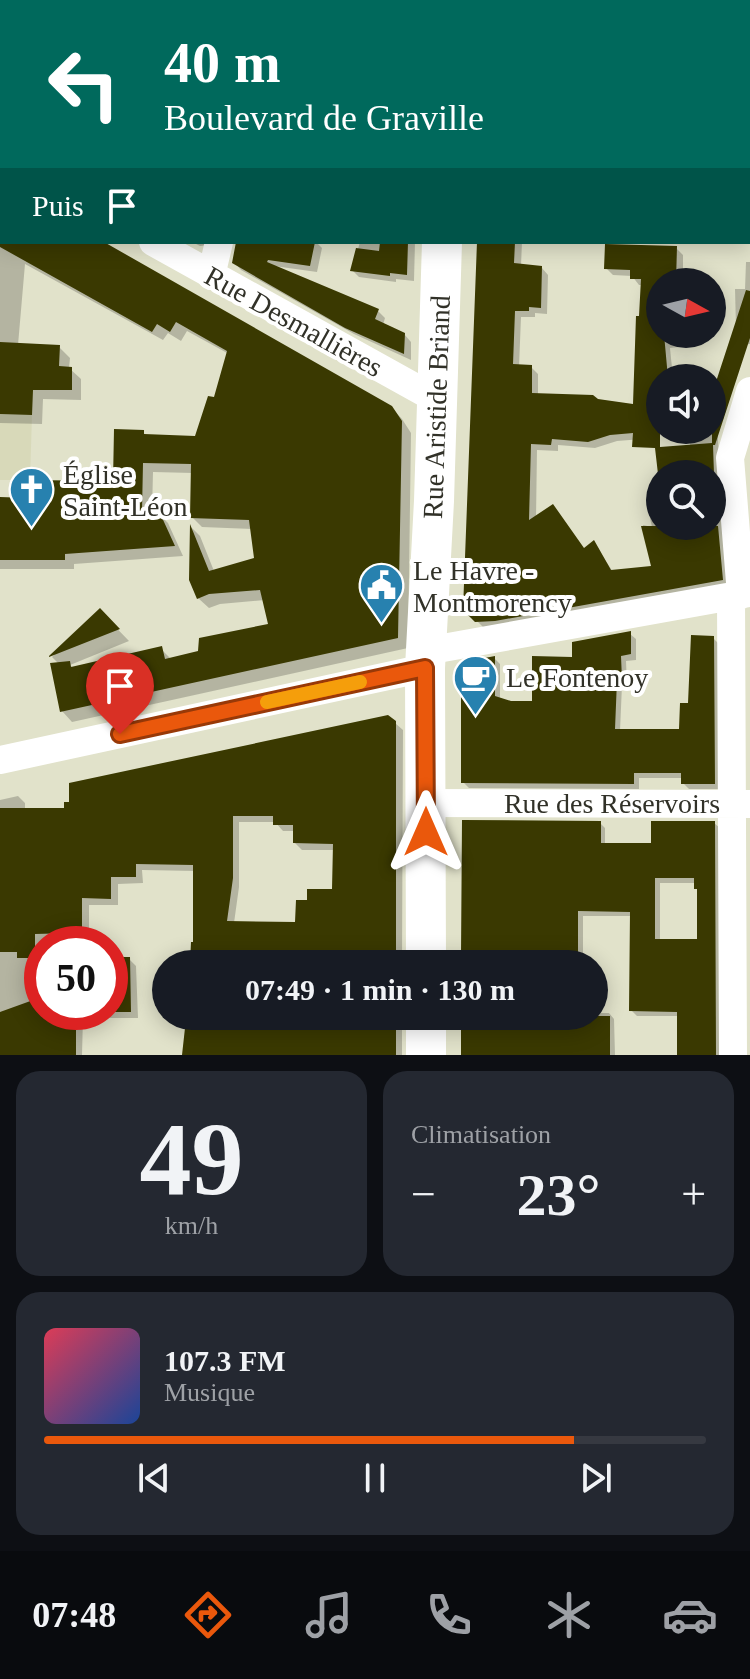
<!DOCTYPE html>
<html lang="fr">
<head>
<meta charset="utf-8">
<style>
  :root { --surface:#171b24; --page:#242831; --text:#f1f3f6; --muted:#9ea1a6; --line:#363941; --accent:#ea580c }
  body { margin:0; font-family:"Times New Roman",serif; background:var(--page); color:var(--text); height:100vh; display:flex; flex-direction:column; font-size:30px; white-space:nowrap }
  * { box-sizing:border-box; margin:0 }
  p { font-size:26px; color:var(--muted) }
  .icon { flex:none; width:44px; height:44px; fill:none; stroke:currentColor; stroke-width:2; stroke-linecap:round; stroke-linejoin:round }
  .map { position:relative; height:1055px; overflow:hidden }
  .drawer { display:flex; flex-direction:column; gap:16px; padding:16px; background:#0d0f14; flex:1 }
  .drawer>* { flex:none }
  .hud { position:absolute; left:0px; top:0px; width:750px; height:244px; box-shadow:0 4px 20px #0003; background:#00695c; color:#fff; overflow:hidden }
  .needle { width:52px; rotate:98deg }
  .controls { position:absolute; left:646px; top:268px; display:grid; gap:16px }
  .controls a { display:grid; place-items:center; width:80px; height:80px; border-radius:50%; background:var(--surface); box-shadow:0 4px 20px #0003; font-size:40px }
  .speed { position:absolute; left:24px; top:926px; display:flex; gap:16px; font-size:40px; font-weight:700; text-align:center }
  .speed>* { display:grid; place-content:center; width:104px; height:104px; border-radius:50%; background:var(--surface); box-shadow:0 4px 20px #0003; line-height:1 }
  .speed .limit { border:12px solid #d22; background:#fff; color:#111 }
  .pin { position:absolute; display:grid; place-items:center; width:68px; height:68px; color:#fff; margin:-82px -34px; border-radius:50% 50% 50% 0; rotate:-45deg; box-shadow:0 0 8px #0007 }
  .pin .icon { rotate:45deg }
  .me { position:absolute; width:88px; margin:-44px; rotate:0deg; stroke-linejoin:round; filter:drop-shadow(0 0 6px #0008) }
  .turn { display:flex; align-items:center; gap:28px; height:168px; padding:0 32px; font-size:36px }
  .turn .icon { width:104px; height:104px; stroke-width:2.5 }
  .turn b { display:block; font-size:56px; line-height:68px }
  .then { display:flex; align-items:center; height:76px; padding:0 32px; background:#0003; gap:16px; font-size:30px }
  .big { font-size:60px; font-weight:800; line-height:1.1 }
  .drawer .tile { flex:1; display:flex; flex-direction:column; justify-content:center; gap:12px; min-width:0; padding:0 28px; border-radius:24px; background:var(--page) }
  .drawer .dial { align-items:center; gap:0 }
  .dial b { font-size:104px; line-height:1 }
  .song { display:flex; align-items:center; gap:24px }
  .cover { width:96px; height:96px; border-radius:12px; background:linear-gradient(135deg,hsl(350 70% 55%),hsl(220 70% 35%)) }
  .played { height:8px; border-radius:4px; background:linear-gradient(90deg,var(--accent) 80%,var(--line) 80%) }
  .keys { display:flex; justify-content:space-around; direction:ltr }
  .heat { display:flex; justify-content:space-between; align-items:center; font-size:44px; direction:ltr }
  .drawer .tiles { flex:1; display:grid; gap:16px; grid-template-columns:1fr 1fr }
  .tile:last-child { grid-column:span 2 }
  .trip { position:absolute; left:152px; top:950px; width:456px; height:80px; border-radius:40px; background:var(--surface); box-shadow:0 4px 20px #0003; font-weight:800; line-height:80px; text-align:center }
  .menu { display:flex; height:128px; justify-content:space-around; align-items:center; background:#090b0e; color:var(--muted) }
  .menu .icon { width:56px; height:56px }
  .menu .on { color:var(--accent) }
  .menu b { font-size:36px; color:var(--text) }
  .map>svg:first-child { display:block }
  .built { fill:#d8d9b9 }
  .shadow { fill:#0003; fill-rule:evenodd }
  .building { fill:#3a3901; fill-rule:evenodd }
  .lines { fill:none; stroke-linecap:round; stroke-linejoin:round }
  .street { stroke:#fff; stroke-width:28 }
  .secondary { stroke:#fff; stroke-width:40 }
  .route-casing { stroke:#983908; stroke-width:20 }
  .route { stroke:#ea580c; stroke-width:14 }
  .slow { stroke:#f59e0b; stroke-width:14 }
  .labels { text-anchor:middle; stroke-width:8; stroke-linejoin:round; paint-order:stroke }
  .street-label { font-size:28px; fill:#313128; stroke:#fff }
  .poi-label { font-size:28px; fill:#313128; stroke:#fff; text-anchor:start }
</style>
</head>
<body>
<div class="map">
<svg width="750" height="1055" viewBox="0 0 750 1055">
  <rect width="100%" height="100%" fill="#e1e2ca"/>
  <path class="built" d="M 0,414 L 32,415 L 30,480 L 0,480 Z"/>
  <path class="shadow" d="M 43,0 L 147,0 L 147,2 Z
    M 183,0 L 266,0 L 182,2 Z
    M 292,0 L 423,0 L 292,2 Z
    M 489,0 L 750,0 L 750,22 L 748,2 L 489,2 Z
    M 748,54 L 750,54 L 750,80 L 748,80 Z
    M 748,122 L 750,122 L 748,218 Z
    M 0,190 L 2,242 L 99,242 L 391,407 L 402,419 L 411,433 L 408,648 L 72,722 L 62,711 L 59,664 L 52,657 L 100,611 L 129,641 L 70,665 L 74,669 L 161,649 L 172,660 L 200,653 L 270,626 L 265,600 L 220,604 L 209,608 L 198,598 L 192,528 L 200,536 L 214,571 L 257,560 L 252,529 L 202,527 L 192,517 L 193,473 L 153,472 L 152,513 L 158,513 L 168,523 L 183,556 L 74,564 L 74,569 L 0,569 L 0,499 L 31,500 L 115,484 L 143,432 L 147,437 L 196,438 L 215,399 L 229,354 L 187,331 L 181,341 L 168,333 L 163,340 L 25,264 L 18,345 L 59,347 L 70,358 L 69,368 L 81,379 L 81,400 L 43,399 L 42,424 L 0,423 Z
    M 192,242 L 209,242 L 208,245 L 200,246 Z
    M 241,242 L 316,242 L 322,248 L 317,272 L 274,266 L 378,311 L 385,318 L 383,325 L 404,334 L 411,342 L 411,360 L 354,334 L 241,270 L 234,262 Z
    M 360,242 L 415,242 L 414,281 L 396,279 L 396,282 L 359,277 L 352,270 Z
    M 479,242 L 522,242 L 521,266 L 542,268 L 548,275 L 547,314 L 535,313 L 535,317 L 521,317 L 519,367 L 531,367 L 538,374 L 538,395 L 635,406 L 643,285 L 639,285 L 632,276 L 613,275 L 606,268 L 676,248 L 683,255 L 683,282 L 660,282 L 660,334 L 703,334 L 704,344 L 670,348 L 673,378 L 660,378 L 660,424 L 656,438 L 617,441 L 595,448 L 558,445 L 558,451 L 537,450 L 536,519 L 585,550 L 594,543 L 613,572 L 653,567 L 643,525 L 652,527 L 648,509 L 660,507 L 660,526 L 712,526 L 712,474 L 692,474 L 689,430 L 712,430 L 712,407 L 716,411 L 728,587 L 484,628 L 465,609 Z
    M 746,262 L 750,262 L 750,344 L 739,345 L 736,328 L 735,289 L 745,289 Z
    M 630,634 L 636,639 L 636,660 L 626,661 L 627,685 L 622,685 L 620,731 L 681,731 L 713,638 L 719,644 L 720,789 L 689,789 L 683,783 L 683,778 L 639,778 L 639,789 L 469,788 L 463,782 L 494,658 L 500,664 L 500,700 L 510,703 L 534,703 L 574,659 Z
    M 395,723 L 403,730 L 402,964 L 173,964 L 193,963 L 195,944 L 195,871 L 142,870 L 143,883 L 118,884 L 118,905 L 89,905 L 89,944 L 42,944 L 42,1012 L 110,1012 L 110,955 L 114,959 L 129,959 L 136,966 L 138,1018 L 83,1018 L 82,1055 L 0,1055 L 0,800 L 18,796 L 25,803 L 25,810 L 66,810 ZM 239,822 L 275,822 L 283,831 L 295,831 L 295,843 L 302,850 L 335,850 L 334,891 L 309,902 L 297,924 L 234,923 L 239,887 Z
    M 464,822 L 600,823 L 605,828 L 605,845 L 653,845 L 714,823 L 720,828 L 721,1055 L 679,1055 L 679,1016 L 637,1016 L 631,1010 L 632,916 L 583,916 L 583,964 L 463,964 ZM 660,883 L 696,883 L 699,891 L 699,941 L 660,941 Z
    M 594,1013 L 609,1013 L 614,1019 L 615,1055 L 463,1055 L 463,1016 L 594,1016 Z
    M 174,1016 L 256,1016 L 256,1024 L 318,1024 L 318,1016 L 402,1016 L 402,1055 L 184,1055 L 188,1022 L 180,1022 Z"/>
  <path class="building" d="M 0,242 L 104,242 L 392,406 L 402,421 L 398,638 L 60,712 L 50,663 L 70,661 L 71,667 L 162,646 L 165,659 L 198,651 L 199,638 L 268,624 L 260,590 L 209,594 L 197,599 L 189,580 L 190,524 L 209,571 L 254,558 L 249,520 L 190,518 L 191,464 L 143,463 L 142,511 L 159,511 L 175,546 L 65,554 L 65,560 L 0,560 L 0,497 L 29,498 L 30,480 L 113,481 L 114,429 L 144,430 L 144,434 L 195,436 L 208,396 L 214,397 L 227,351 L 176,322 L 170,332 L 157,324 L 152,332 L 0,247 Z
    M 236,242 L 315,242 L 310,266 L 268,260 L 267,262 L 379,309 L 375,319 L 405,333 L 404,354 L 345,328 L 232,263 Z
    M 380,242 L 408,242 L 407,275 L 390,273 L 390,276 L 350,271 L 356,248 L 379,251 Z
    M 477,242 L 515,242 L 514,263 L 542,266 L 541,308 L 529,307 L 529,311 L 515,311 L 513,364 L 532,365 L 532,393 L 593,395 L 598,399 L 633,404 L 636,316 L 639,316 L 641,279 L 630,279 L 630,270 L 604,269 L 605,244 L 677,246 L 676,282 L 660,282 L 660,334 L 664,334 L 668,378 L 660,378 L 660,447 L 712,443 L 712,394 L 746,290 L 750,291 L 750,338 L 715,445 L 713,445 L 714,474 L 658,474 L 655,448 L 632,447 L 633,433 L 610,435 L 588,442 L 552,439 L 551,445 L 531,444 L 529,520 L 553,504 L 584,548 L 594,540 L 611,570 L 651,566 L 641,526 L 718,526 L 723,580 L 495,621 L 475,622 L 463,610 Z
    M 0,342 L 60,345 L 59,366 L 72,367 L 72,390 L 33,390 L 32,415 L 0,414 Z
    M 100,608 L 120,629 L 49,657 L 49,656 Z
    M 631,631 L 631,654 L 621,656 L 622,680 L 617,680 L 615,729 L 679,729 L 680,703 L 688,703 L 691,635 L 714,636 L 715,784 L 681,784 L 681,773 L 634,773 L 634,784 L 461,783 L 461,674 L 474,660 L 495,656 L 495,696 L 511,701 L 532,701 L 532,656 L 572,657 L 572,642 Z
    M 388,715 L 396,721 L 396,964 L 190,964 L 191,942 L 193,942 L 193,865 L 136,864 L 136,877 L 111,877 L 111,899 L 82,898 L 82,928 L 71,928 L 71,933 L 35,934 L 35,958 L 17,958 L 17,952 L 0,952 L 0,808 L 64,808 L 64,802 L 69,802 L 69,783 ZM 233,816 L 273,816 L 273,825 L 293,825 L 293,843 L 333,844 L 332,889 L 307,889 L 307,900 L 296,900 L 295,922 L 227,921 L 233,878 Z
    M 462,820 L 601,821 L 601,843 L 651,843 L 651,821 L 715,821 L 716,1055 L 677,1055 L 677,1012 L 629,1011 L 630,912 L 578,911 L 578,964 L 521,964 L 521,956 L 461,955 ZM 655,878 L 694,878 L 694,889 L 697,889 L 697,939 L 655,939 Z
    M 110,957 L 130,957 L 131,1012 L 110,1012 Z
    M 36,999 L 36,1011 L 76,1012 L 76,1055 L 0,1055 L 0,1012 Z
    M 202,1016 L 241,1016 L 241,1022 L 350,1022 L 350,1017 L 360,1016 L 396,1016 L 396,1055 L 182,1055 L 186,1019 L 202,1019 Z
    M 461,1016 L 610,1016 L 610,1055 L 461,1055 Z"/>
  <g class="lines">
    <path class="street" d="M 15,2 L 16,0
      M 273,2 L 274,0
      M 748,36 L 750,36
      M 0,51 L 2,45
      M 0,156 L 2,158
      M 153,242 L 436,399
      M 211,276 L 219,242
      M 741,595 L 730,458 L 750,391
      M 731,596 L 733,1055
      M 426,651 L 749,593
      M 0,760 L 425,668
      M 425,803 L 749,804"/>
    <path class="secondary" d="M 450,2 L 450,0
      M 426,964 L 425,668 L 434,501 L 442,242
      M 426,1016 L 426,1055"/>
  </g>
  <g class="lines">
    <defs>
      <path id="route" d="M 120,734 L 425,668 L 426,832"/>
    </defs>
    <use href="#route" class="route-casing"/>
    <use href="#route" class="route"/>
    <path class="slow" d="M 267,702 L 360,682"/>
  </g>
  <defs>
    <symbol id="church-pin" viewBox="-11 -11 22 30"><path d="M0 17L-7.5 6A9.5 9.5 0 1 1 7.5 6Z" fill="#2781af" stroke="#fff"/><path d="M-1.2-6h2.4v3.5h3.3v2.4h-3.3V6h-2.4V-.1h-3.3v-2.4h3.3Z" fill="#fff"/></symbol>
    <symbol id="civic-pin" viewBox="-11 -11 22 30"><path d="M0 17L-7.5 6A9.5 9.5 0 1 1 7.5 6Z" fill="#2781af" stroke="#fff"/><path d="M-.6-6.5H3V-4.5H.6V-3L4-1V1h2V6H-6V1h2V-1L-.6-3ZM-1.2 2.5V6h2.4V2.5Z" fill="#fff"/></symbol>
    <symbol id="cafe-pin" viewBox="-11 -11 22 30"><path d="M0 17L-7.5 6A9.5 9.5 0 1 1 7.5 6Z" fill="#2781af" stroke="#fff"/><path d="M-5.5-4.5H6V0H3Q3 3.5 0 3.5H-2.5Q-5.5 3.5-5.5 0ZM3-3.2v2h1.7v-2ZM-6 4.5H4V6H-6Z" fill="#fff"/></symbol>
  </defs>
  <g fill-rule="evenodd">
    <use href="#church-pin" x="6" y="464" width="51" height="69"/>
    <use href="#civic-pin" x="356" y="560" width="51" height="69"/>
    <use href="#cafe-pin" x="450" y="652" width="51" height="69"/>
  </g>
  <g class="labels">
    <g class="street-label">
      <text transform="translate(294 321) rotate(29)" y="10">Rue Desmallières</text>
      <text transform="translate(436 407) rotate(-88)" y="10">Rue Aristide Briand</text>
      <text x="612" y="813">Rue des Réservoirs</text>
    </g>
    <g class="poi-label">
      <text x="63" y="484">Église<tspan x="63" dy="32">Saint-Léon</tspan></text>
      <text x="413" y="580">Le Havre -<tspan x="413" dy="32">Montmorency</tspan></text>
      <text x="506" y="687">Le Fontenoy</text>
    </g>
  </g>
</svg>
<div class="controls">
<a><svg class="needle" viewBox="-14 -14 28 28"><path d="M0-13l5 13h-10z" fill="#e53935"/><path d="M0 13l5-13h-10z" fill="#9ea1a6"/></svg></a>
<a><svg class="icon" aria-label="sound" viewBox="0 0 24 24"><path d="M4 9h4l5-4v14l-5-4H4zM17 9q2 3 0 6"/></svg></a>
<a><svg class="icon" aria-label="search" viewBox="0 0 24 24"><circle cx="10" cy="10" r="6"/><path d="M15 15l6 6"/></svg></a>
</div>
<div class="speed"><div class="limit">50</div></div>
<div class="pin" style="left:120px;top:734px;background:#d93025"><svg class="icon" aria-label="arrive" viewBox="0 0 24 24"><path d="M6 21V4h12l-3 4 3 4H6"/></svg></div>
<svg class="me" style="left:426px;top:832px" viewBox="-20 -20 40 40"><path d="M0-17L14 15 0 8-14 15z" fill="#ea580c" stroke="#fff" stroke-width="4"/></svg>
<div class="trip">07:49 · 1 min · 130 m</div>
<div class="hud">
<div class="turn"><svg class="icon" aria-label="left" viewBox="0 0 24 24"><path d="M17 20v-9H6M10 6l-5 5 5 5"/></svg><div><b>40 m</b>Boulevard de Graville</div></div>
<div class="then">Puis<svg class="icon" aria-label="arrive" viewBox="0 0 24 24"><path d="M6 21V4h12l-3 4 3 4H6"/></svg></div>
</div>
</div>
<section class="drawer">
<div class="tiles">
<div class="tile dial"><b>49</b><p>km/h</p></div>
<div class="tile"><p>Climatisation</p>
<div class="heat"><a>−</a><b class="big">23°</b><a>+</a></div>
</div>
<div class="tile">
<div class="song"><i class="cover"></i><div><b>107.3 FM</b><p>Musique</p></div></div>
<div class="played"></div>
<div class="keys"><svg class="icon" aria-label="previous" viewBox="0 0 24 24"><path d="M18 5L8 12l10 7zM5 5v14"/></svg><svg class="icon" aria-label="pause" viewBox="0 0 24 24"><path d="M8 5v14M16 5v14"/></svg><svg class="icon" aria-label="next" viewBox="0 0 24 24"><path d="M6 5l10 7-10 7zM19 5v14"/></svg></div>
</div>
</div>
</section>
<nav class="menu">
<b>07:48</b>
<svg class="icon on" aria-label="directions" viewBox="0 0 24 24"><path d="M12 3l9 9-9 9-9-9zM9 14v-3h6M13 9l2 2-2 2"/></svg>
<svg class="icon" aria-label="music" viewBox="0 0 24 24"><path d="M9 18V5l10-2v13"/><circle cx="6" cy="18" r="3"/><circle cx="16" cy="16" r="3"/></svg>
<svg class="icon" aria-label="phone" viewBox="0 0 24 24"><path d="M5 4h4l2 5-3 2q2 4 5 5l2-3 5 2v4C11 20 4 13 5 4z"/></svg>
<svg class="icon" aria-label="climate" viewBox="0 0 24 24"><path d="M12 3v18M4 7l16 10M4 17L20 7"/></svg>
<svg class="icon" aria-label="car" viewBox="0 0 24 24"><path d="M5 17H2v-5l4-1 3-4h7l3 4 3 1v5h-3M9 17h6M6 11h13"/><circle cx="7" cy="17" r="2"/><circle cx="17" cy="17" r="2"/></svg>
</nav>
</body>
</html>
